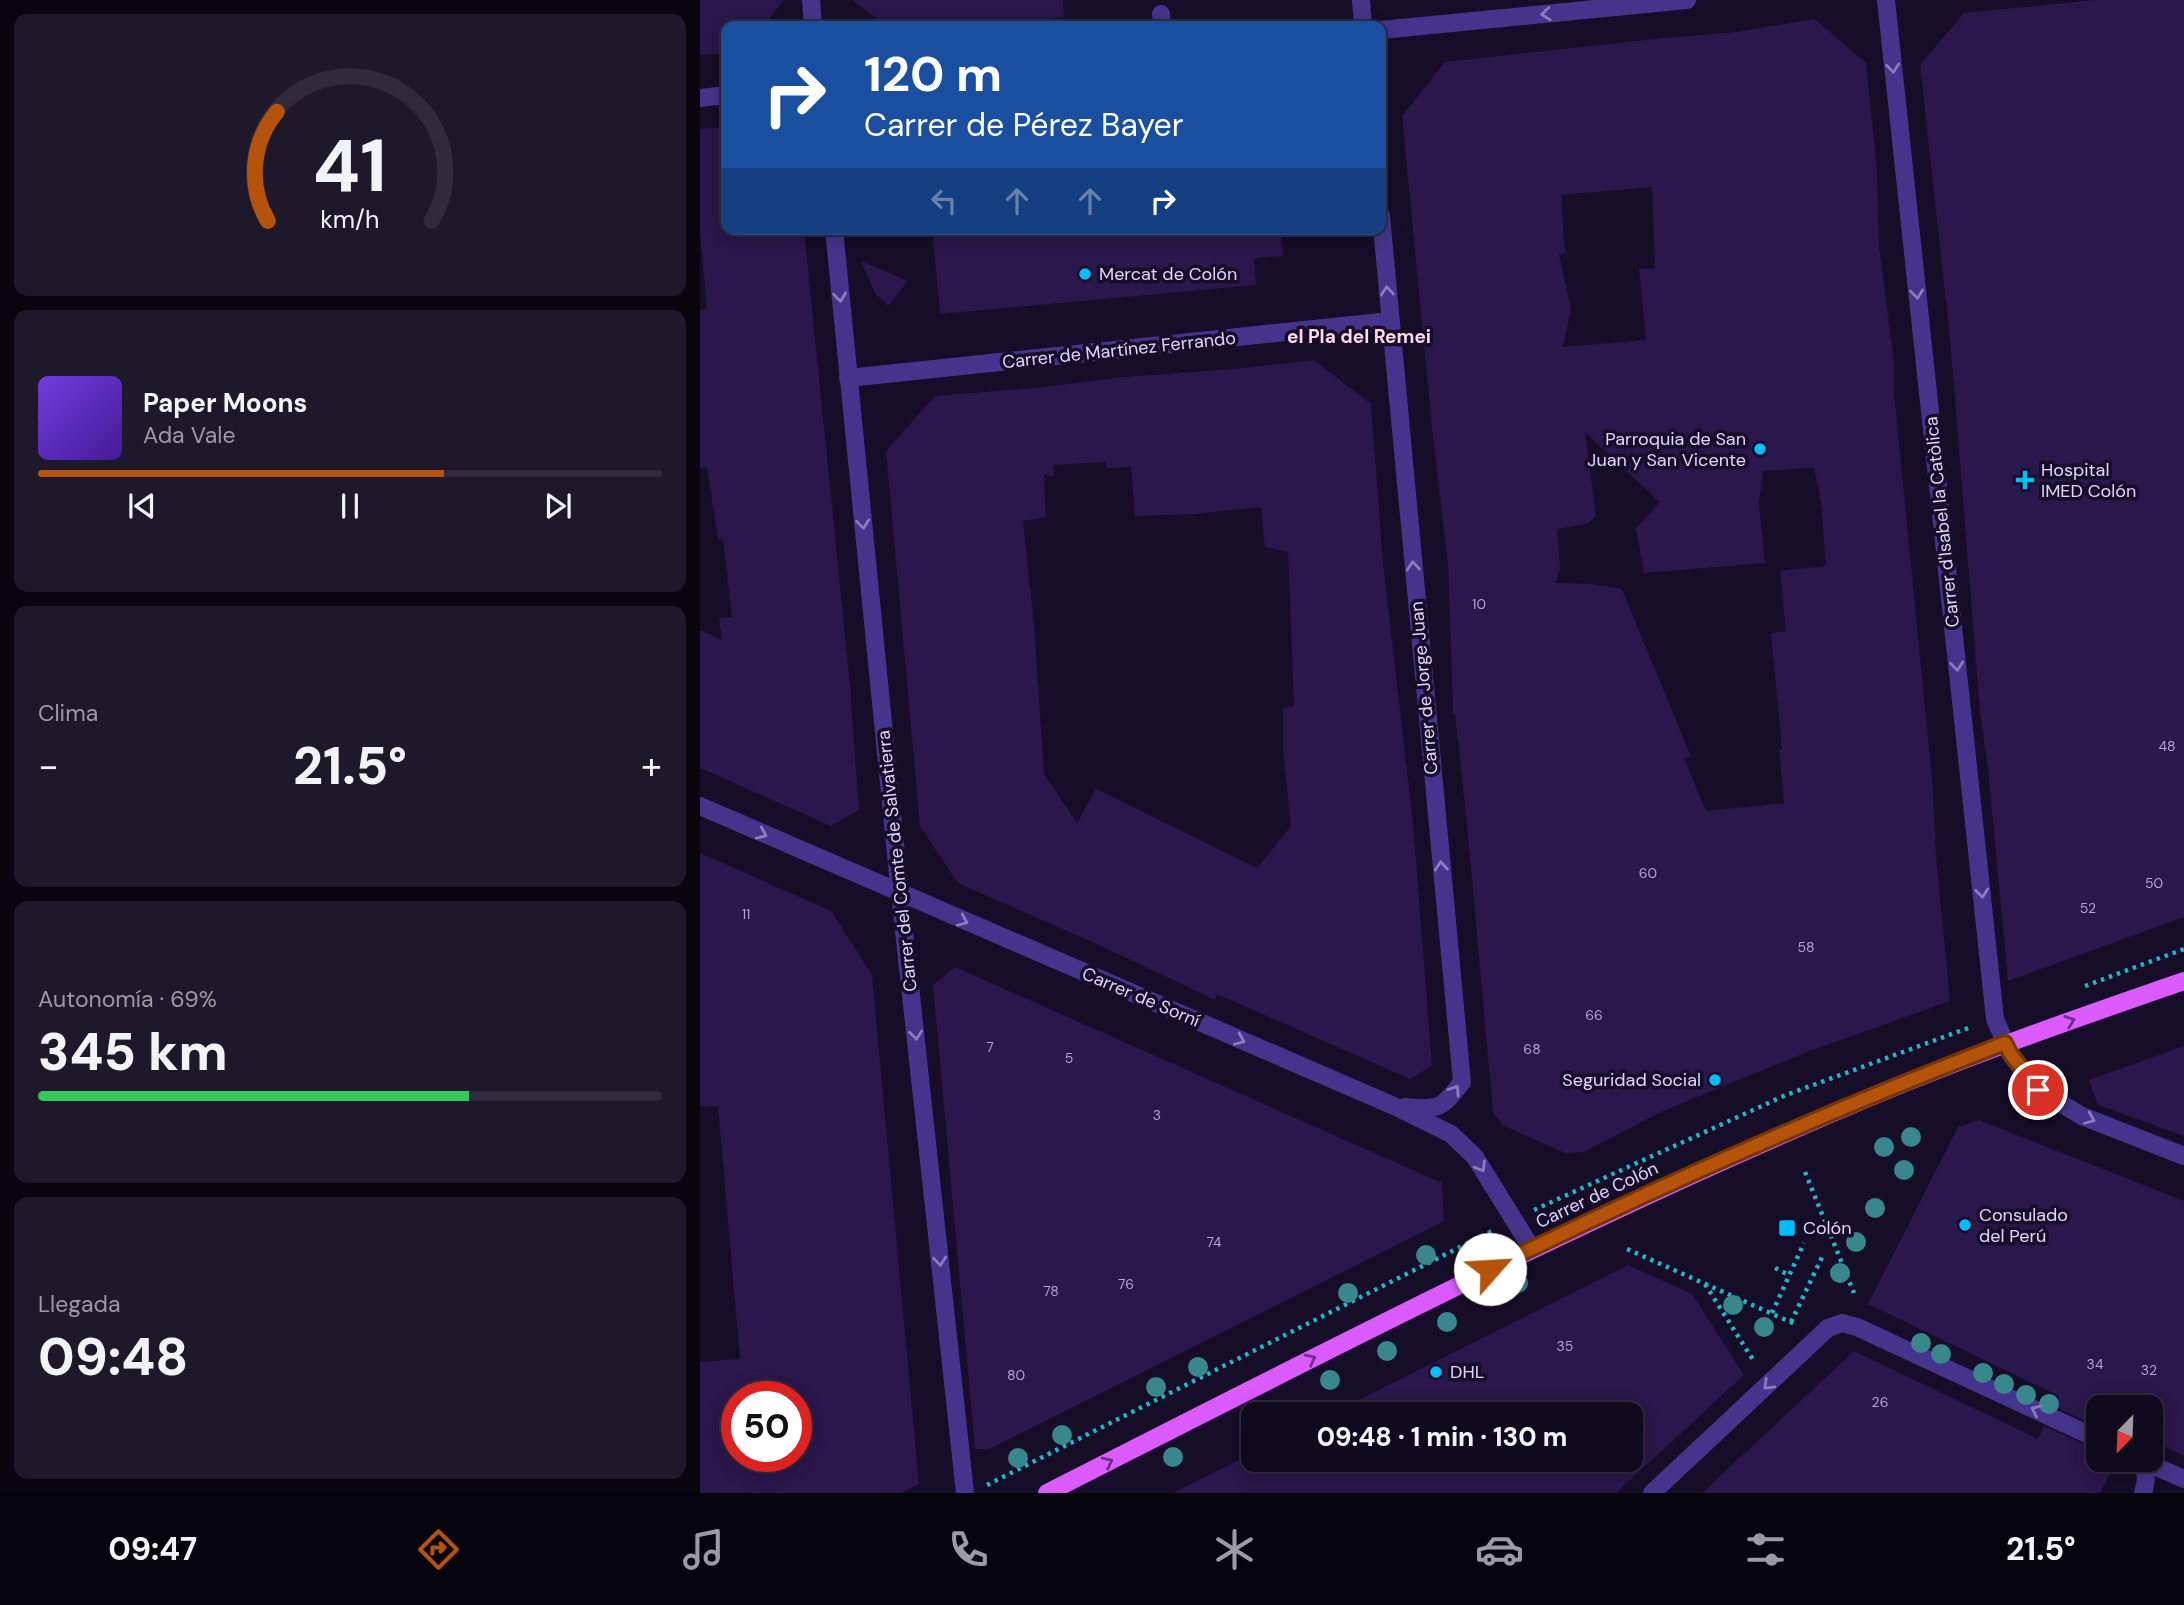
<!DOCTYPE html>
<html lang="es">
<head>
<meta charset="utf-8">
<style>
  :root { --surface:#100a1e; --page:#1e182b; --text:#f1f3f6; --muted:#9c9aa4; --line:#302b3c; --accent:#b45309 }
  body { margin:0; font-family:"DM Sans",sans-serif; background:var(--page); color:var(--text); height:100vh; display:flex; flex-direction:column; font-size:26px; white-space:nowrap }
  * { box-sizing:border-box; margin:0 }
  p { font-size:23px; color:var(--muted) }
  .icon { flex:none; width:38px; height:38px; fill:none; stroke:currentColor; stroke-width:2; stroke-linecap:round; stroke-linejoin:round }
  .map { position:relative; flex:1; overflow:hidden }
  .drawer { display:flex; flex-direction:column; gap:14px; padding:14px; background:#090610; width:700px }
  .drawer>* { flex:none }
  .guide { position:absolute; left:21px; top:21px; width:665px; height:214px; border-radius:14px; box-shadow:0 4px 18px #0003,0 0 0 2px var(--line); background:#1a4fa0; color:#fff; overflow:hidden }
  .needle { width:46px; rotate:203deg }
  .controls { position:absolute; left:1386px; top:1395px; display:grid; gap:14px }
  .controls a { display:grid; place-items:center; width:77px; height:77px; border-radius:14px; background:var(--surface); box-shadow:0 4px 18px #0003,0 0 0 2px var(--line); font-size:35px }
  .speed { position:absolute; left:21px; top:1381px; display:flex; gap:14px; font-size:35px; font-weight:700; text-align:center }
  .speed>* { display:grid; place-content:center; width:91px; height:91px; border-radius:50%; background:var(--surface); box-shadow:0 4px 18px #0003,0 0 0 2px var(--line); line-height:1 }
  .speed .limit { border:10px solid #d22; background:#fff; color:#111 }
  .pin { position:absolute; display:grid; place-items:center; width:60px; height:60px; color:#fff; margin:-30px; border:4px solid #fff; border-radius:50%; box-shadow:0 2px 7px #0007 }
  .me { position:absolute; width:77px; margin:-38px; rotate:64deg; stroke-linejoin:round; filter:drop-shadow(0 0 5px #0008) }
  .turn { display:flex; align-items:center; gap:24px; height:147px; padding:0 28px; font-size:32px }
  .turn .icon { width:91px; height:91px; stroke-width:2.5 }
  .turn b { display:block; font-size:49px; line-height:60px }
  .lanes { display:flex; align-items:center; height:66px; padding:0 28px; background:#0003; justify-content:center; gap:35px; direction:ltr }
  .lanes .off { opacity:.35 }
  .big { font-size:52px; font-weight:800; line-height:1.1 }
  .drawer .widget { flex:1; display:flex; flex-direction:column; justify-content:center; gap:10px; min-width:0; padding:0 24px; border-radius:14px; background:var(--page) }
  .drawer .dial { align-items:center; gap:0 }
  .dial svg { height:182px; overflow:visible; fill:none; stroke:var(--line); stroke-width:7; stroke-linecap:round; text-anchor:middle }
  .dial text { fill:var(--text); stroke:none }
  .song { display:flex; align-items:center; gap:21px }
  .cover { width:84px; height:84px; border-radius:10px; background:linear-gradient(135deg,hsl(260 70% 55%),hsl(260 70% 35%)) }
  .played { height:7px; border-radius:4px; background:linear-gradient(90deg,var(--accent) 65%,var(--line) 65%) }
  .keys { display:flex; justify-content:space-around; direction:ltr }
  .heat { display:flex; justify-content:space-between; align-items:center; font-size:38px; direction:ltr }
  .charge { height:10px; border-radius:5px; background:linear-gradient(90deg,#34c759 69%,var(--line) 0) }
  .trip { position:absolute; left:541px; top:1402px; width:402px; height:70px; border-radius:14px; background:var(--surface); box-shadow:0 4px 18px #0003,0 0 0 2px var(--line); font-weight:800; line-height:70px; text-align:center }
  .tabs { display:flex; height:112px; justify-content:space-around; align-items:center; background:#06040c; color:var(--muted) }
  .tabs .icon { width:49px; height:49px }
  .tabs .active { color:var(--accent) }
  .tabs b { font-size:32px; color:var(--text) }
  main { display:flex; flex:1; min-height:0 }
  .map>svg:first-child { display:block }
  .building { fill:#2a174b; fill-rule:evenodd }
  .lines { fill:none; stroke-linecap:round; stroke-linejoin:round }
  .path { stroke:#24b4c3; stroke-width:4.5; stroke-dasharray:3.5 5; stroke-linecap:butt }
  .minor { stroke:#45348b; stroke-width:18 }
  .major { stroke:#dc5bff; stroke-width:18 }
  .tree { fill:#38878c }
  .oneway { stroke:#8b7cbf }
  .oneway2 { stroke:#6f3089 }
  .route-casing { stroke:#753606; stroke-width:18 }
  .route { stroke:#b45309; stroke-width:12 }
  .poi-dot { fill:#00bdff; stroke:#160d28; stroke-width:2.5 }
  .labels { text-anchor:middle; stroke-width:7; stroke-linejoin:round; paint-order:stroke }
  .number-label { font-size:14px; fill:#b2a5d2 }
  .poi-label { font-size:18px; fill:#e0d4ff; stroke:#160d28; text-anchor:start }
  .street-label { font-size:18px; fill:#e0d4ff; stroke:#160d28 }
  .neighbourhood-label { font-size:19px; font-weight:bold; fill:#ffd6ea; stroke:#160d28 }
</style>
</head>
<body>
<main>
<section class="drawer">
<div class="widget dial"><svg viewBox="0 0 100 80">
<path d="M14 69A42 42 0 1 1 86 69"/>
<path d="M14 69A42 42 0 0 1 18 21" stroke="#b45309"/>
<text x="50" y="56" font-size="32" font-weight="700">41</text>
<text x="50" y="72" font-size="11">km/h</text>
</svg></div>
<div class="widget">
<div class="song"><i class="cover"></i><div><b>Paper Moons</b><p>Ada Vale</p></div></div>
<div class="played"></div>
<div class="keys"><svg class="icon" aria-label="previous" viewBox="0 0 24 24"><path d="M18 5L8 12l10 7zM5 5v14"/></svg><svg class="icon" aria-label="pause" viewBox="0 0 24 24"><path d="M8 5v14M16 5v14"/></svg><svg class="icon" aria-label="next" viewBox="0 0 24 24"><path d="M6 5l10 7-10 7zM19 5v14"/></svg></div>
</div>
<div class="widget"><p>Clima</p>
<div class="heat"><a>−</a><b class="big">21.5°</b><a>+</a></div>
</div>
<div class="widget"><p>Autonomía · 69%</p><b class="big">345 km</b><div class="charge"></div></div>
<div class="widget"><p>Llegada</p><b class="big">09:48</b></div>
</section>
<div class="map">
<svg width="1484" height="1493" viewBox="0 0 1484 1493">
  <rect width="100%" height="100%" fill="#160d28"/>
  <path class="building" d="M 0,0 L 84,0 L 63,26 L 26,26 L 26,53 L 0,55 Z
    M 153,0 L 363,0 L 364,17 L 288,26 L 186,26 Z
    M 1395,0 L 1484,0 L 1484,917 L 1308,981 L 1288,769 L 1280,712 L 1250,338 L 1220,65 L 1264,13 Z
    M 1115,19 L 1166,63 L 1177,169 L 1179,247 L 1194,361 L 1194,392 L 1233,789 L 1236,856 L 1250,1001 L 1107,1052 L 963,1111 L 883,1152 L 865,1153 L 802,1125 L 793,1112 L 767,824 L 755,714 L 753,714 L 748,565 L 732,428 L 702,116 L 745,62 L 964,38 L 1036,32 ZM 952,187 L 955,268 L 939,269 L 946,340 L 863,347 L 871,309 L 859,254 L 865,253 L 861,195 ZM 885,432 L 960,502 L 936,528 L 944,573 L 1065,563 L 1059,504 L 1063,471 L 1114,468 L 1121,501 L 1126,566 L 1080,571 L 1086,631 L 1071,633 L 1082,749 L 1079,749 L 1084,803 L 1006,811 L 984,758 L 991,757 L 922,589 L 889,584 L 856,583 L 860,567 L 857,529 L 887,524 L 896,516 Z
    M 26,127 L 26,229 L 104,229 L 150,685 L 159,810 L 131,826 L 0,768 L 0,630 L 22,640 L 19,618 L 32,617 L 23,540 L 18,539 L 7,467 L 0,468 L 0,310 L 7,309 L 0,232 L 0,129 Z
    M 232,229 L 580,229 L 583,256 L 554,258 L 556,285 L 240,314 Z
    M 161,261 L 208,281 L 188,306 L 175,293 Z
    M 614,360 L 671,404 L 683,562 L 713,823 L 732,1066 L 710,1079 L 517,994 L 515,1000 L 410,950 L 258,883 L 220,826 L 186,451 L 235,396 L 346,387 L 423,377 L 534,369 ZM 406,462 L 407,468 L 431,467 L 435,516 L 495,514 L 561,507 L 565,547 L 588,552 L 594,706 L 583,708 L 583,750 L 591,826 L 557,868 L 396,789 L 377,823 L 344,774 L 334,624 L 323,521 L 346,517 L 344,475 L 354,476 L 353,465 Z
    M 0,853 L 131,911 L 172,975 L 219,1484 L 201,1493 L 0,1493 L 0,1362 L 40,1359 L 18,1106 L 0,1107 ZM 37,1396 L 96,1396 L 96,1456 L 37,1456 Z
    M 255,967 L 742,1183 L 744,1221 L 289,1449 L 275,1449 L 233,985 Z
    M 1484,1046 L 1484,1136 L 1398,1105 L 1389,1080 Z
    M 1279,1120 L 1484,1201 L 1484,1456 L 1451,1440 L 1451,1407 L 1398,1407 L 1398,1427 L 1354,1406 L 1359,1396 L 1168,1304 L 1258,1127 Z
    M 928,1265 L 992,1294 L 1044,1375 L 916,1493 L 473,1493 L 553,1453 L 553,1460 L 931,1460 L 931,1414 L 631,1414 Z
    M 1154,1351 L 1338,1439 L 1344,1426 L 1398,1450 L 1398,1468 L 1410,1474 L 1400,1493 L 1002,1493 Z"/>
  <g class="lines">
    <path class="path" d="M 1385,986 L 1484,949
      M 1105,1172 L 1154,1293
      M 834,1210 L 1086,1095 L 1271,1027
      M 927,1249 L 1095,1324
      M 1075,1268 L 1089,1275
      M 1005,1284 L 1055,1363
      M 1072,1313 L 1104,1243
      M 1091,1322 L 1124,1253
      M 287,1485 L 792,1231"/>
    <path class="minor" d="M 111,0 L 113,26
      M 661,0 L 663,26
      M 1186,0 L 1295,1019 L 1310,1053 L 1338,1090 L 1382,1116 L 1484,1156
      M 461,14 L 462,26
      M 681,30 L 987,0
      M 0,98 L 26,95
      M 681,216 L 762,1082 C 742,1109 738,1110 705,1107
      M 134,229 L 200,894 L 265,1493
      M 148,378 L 690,321
      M 0,806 L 694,1106 L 751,1134 L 775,1157 L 832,1249
      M 1438,1460 C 1448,1471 1447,1479 1443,1493
      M 1441,1460 L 1484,1479
      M 952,1493 L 1128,1328 L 1142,1323 L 1157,1327 L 1398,1439"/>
    <path class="major" d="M 347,1493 C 617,1356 886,1216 1166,1099 C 1271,1055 1377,1018 1484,981"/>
  </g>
  <g class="tree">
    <circle cx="1211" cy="1137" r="10"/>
    <circle cx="1184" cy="1147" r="10"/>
    <circle cx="1204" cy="1170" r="10"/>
    <circle cx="1175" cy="1208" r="10"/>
    <circle cx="1156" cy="1242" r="10"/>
    <circle cx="726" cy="1255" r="10"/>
    <circle cx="1140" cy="1273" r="10"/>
    <circle cx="818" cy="1283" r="10"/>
    <circle cx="648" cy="1293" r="10"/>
    <circle cx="1033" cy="1305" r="10"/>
    <circle cx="747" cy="1322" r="10"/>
    <circle cx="1064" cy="1327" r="10"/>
    <circle cx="1221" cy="1343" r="10"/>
    <circle cx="687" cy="1351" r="10"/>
    <circle cx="1241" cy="1354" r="10"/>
    <circle cx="498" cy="1367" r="10"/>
    <circle cx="1283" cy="1373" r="10"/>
    <circle cx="630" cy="1380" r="10"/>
    <circle cx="1304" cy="1384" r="10"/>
    <circle cx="456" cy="1387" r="10"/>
    <circle cx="1326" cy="1395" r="10"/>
    <circle cx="1349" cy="1404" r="10"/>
    <circle cx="362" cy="1435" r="10"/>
    <circle cx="473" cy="1457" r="10"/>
    <circle cx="318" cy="1458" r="10"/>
  </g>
  <defs><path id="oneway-chevron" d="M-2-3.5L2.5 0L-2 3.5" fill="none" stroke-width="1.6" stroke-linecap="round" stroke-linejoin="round" transform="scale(1.75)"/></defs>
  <g class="oneway">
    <use href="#oneway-chevron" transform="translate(846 14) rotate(174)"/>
    <use href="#oneway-chevron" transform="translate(1193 68) rotate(84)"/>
    <use href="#oneway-chevron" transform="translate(687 291) rotate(-95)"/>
    <use href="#oneway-chevron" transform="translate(1217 294) rotate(84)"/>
    <use href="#oneway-chevron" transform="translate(140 297) rotate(84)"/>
    <use href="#oneway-chevron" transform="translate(163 524) rotate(84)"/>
    <use href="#oneway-chevron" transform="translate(713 566) rotate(-95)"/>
    <use href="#oneway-chevron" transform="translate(1257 666) rotate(84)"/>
    <use href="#oneway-chevron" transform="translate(62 834) rotate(24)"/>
    <use href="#oneway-chevron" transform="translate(741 866) rotate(-95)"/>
    <use href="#oneway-chevron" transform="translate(1282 893) rotate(84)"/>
    <use href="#oneway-chevron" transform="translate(263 921) rotate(23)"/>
    <use href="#oneway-chevron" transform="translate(216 1035) rotate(84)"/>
    <use href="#oneway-chevron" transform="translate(540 1040) rotate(23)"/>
    <use href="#oneway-chevron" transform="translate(755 1090) rotate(-56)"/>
    <use href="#oneway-chevron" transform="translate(1390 1119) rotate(23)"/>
    <use href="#oneway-chevron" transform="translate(781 1167) rotate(59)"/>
    <use href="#oneway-chevron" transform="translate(240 1261) rotate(84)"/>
    <use href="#oneway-chevron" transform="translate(1068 1385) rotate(136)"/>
    <use href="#oneway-chevron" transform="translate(1336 1410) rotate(-155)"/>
  </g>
  <g class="oneway2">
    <use href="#oneway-chevron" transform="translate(1370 1021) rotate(-19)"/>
    <use href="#oneway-chevron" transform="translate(611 1359) rotate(-27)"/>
    <use href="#oneway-chevron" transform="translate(408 1462) rotate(-27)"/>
  </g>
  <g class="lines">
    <defs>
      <path id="route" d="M 790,1269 C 958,1186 1131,1110 1305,1043 L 1310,1053 L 1338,1090"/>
    </defs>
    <use href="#route" class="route-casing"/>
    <use href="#route" class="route"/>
  </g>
  <g class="poi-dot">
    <circle cx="385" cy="274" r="7"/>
    <circle cx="1060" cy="449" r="7"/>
    <path d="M1321.5 469.5h7v7h7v7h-7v7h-7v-7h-7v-7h7z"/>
    <circle cx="1015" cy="1080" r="7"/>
    <circle cx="1265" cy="1225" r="7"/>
    <rect x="1078" y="1219" width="18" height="18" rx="3.5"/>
    <circle cx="736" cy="1372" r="7"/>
  </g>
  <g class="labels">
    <g class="number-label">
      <text x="779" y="609">10</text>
      <text x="1467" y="751">48</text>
      <text x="948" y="878">60</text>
      <text x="1454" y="888">50</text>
      <text x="1388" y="913">52</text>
      <text x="46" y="919">11</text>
      <text x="1106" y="952">58</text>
      <text x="894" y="1020">66</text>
      <text x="290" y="1052">7</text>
      <text x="832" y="1054">68</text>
      <text x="369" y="1063">5</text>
      <text x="457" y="1120">3</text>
      <text x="514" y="1247">74</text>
      <text x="426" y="1289">76</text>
      <text x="351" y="1296">78</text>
      <text x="865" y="1351">35</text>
      <text x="1395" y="1369">34</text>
      <text x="1449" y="1375">32</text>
      <text x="316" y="1380">80</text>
      <text x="1180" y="1407">26</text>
    </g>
    <g class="poi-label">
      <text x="399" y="280">Mercat de Colón</text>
      <text x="1046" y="445" text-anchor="end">Parroquia de San<tspan x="1046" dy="21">Juan y San Vicente</tspan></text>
      <text x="1341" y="476">Hospital<tspan x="1341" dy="21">IMED Colón</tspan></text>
      <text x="1001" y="1086" text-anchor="end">Seguridad Social</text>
      <text x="1279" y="1221">Consulado<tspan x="1279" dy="21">del Perú</tspan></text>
      <text x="1103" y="1234">Colón</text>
      <text x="750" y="1378">DHL</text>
    </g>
    <g class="street-label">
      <text transform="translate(419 350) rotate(-6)" y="6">Carrer de Martínez Ferrando</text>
      <text transform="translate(1242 522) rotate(-96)" y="6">Carrer d'Isabel la Catòlica</text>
      <text transform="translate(724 688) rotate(-95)" y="6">Carrer de Jorge Juan</text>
      <text transform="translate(197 861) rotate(-96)" y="6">Carrer del Comte de Salvatierra</text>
      <text transform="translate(441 997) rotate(23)" y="6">Carrer de Sorní</text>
      <text transform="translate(897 1195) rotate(-25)" y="6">Carrer de Colón</text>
    </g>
    <g class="neighbourhood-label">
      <text x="659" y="343">el Pla del Remei</text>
    </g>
  </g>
</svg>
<div class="controls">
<a><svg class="needle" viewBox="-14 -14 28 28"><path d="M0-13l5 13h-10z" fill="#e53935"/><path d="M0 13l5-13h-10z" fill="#9c9aa4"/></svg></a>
</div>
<div class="speed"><div class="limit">50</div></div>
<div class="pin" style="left:1338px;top:1090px;background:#d93025"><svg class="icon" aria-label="arrive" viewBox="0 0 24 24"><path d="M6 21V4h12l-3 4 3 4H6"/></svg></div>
<svg class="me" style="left:790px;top:1269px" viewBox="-20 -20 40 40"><circle r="19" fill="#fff"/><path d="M0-13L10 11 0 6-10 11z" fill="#b45309"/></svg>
<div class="trip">09:48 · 1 min · 130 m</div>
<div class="guide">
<div class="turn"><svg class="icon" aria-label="right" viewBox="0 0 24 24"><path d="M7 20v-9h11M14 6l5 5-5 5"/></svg><div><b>120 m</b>Carrer de Pérez Bayer</div></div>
<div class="lanes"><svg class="icon off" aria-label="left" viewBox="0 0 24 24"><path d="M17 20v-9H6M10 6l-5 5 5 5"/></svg><svg class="icon off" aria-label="ahead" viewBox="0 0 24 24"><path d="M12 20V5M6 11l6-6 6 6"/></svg><svg class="icon off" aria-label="ahead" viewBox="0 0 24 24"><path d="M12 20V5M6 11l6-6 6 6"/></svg><svg class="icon" aria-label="right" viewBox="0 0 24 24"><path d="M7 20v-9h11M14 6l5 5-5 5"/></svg></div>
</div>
</div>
</main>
<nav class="tabs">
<b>09:47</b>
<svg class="icon active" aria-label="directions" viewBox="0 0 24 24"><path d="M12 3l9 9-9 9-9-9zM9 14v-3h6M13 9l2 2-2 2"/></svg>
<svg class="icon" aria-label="music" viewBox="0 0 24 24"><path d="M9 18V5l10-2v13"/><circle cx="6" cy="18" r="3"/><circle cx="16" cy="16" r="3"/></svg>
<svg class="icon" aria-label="phone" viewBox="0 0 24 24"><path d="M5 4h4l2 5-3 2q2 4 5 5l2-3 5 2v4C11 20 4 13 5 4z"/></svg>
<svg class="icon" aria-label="climate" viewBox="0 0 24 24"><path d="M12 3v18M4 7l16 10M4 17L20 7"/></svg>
<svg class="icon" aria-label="car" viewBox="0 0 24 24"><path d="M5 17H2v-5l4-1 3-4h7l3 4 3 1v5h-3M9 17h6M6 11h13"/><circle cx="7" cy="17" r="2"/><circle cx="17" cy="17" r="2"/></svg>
<svg class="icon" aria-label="filters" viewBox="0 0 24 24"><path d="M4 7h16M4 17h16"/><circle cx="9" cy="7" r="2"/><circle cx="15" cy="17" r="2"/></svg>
<b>21.5°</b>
</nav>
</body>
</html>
